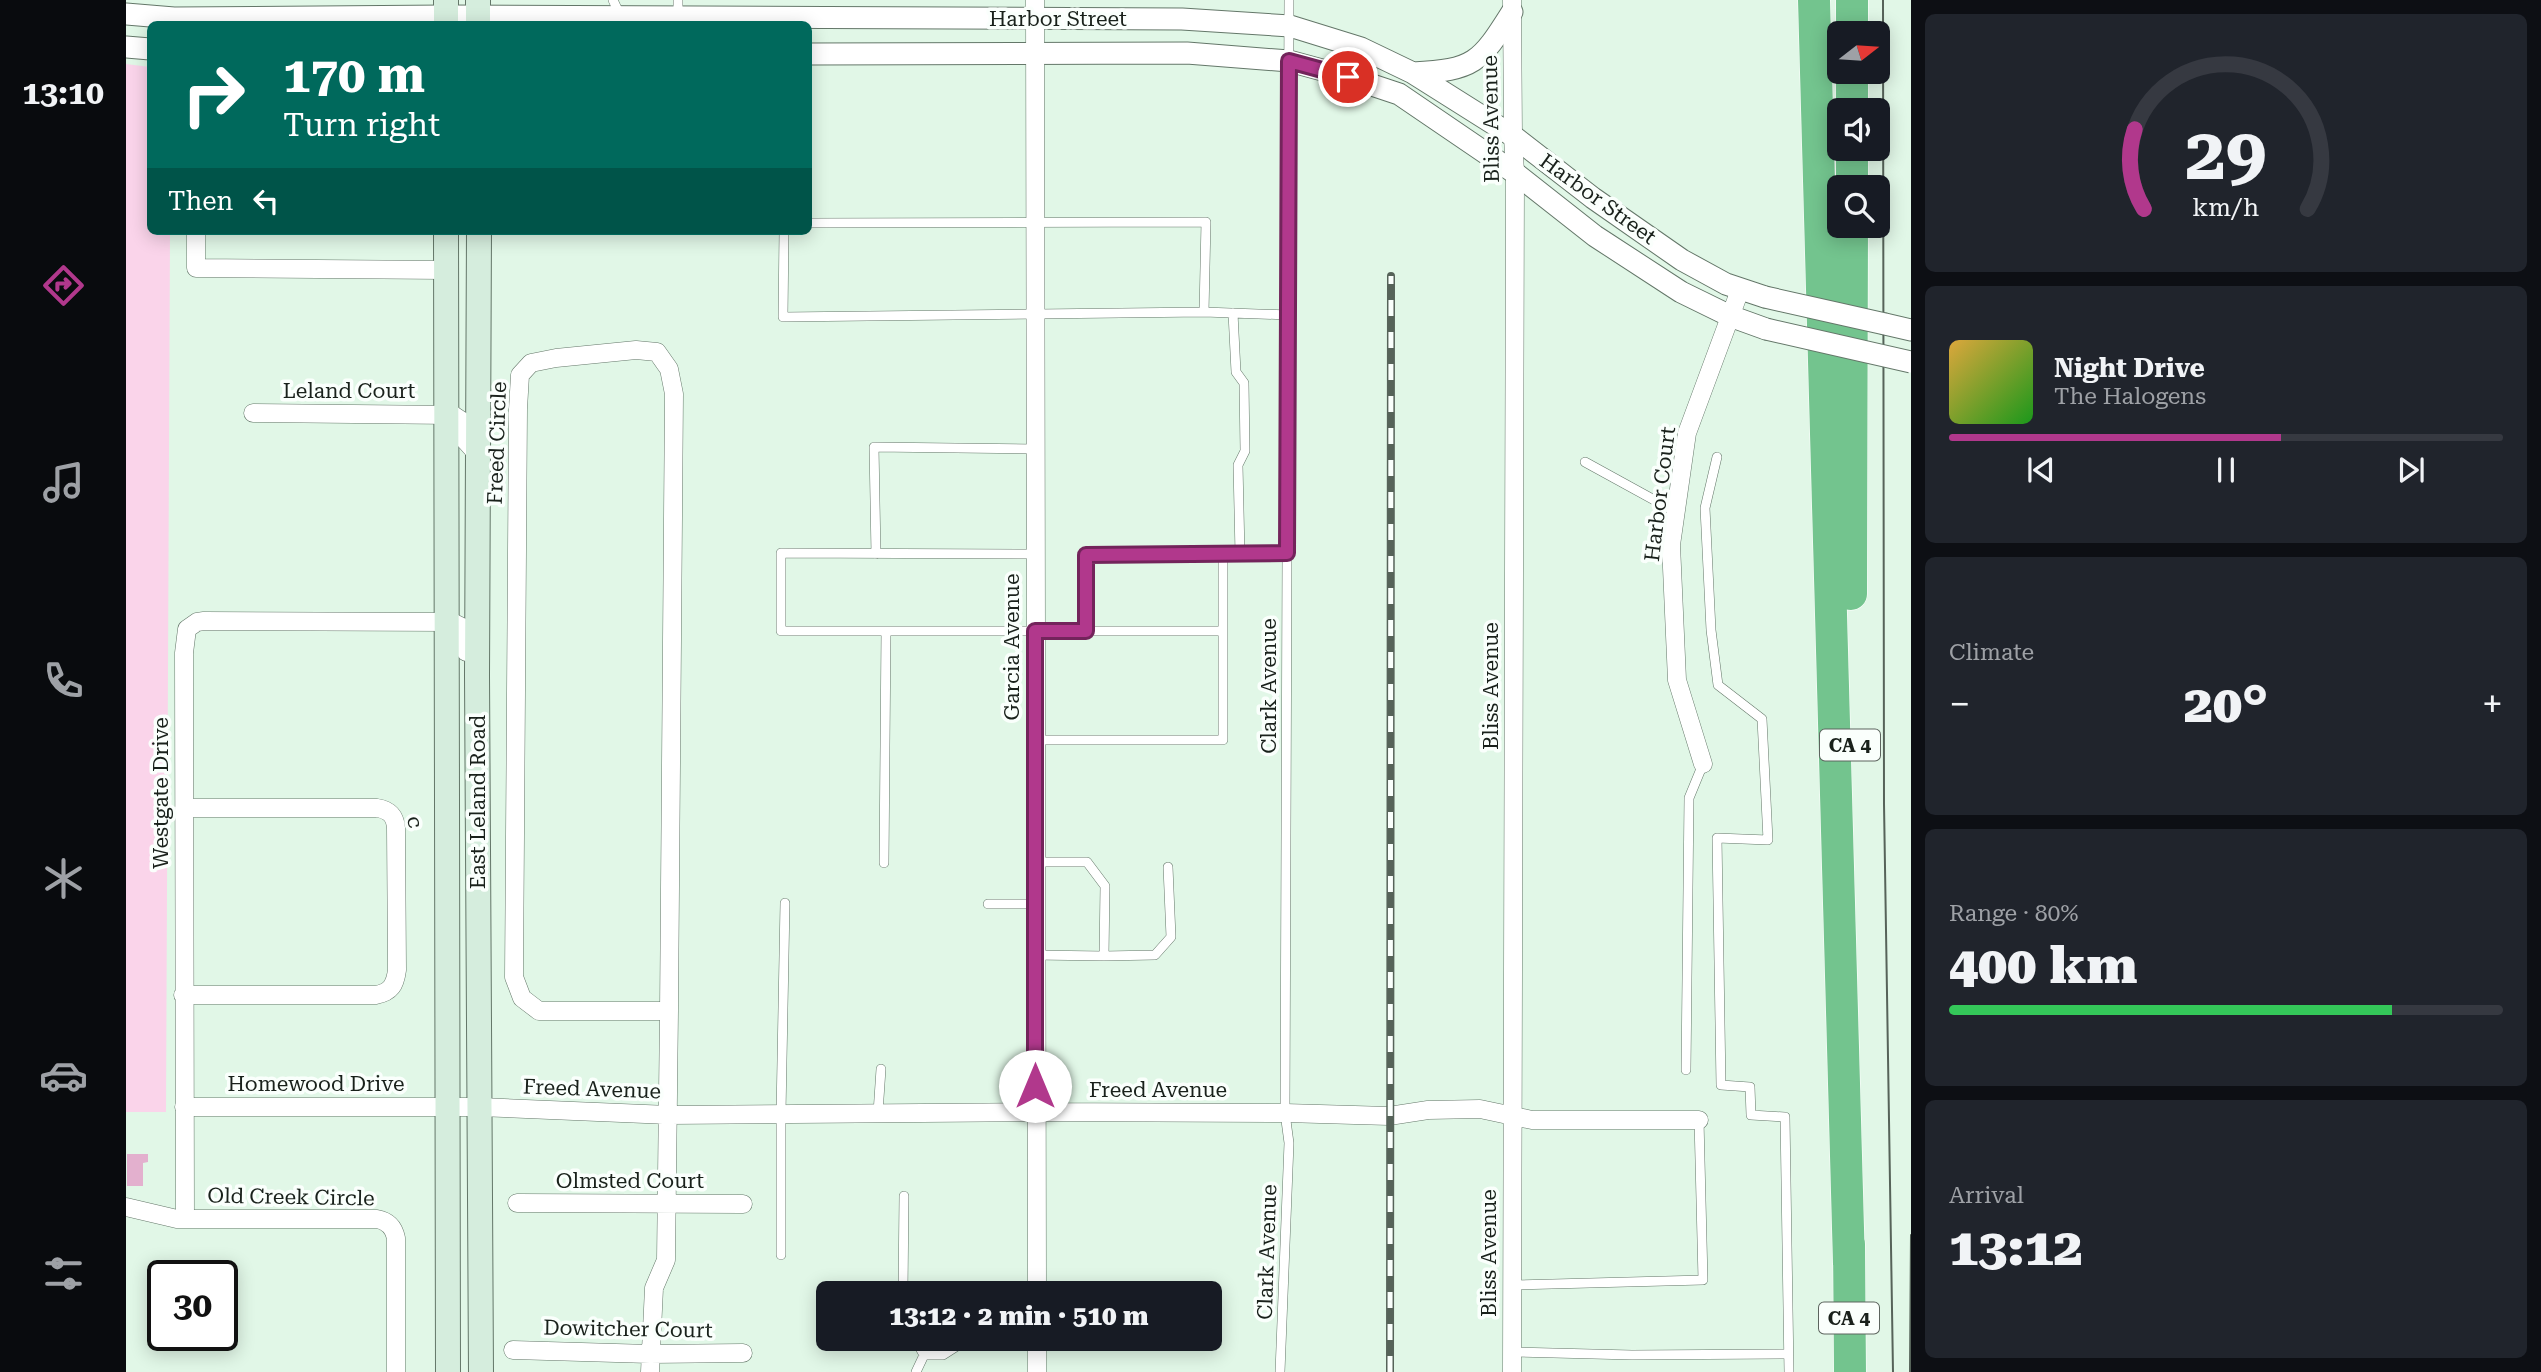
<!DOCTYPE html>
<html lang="en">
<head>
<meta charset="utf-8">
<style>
  :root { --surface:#171b24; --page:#20242c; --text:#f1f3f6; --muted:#9ea1a6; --line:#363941; --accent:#b1388c }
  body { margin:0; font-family:"Roboto Serif",serif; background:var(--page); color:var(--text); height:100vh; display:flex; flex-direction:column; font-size:26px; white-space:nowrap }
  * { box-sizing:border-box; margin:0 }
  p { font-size:23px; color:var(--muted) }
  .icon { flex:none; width:38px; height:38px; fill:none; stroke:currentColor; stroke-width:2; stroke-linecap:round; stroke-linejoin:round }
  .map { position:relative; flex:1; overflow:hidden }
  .sheet { display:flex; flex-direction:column; gap:14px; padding:14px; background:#0d0f14; width:630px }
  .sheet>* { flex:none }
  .guide { position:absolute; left:21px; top:21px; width:665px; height:214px; border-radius:10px; box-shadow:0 4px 18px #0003; background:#00695c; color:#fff; overflow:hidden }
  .needle { width:46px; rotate:73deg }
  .fabs { position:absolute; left:1701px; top:21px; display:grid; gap:14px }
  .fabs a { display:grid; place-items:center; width:63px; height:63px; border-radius:10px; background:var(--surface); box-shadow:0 4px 18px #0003; font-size:35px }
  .speed { position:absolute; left:21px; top:1260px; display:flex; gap:14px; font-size:35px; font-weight:700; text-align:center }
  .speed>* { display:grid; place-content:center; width:91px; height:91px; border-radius:50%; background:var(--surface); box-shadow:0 4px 18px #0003; line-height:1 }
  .speed .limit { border:4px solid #111; border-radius:10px; background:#fff; color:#111 }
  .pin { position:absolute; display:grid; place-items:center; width:60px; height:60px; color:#fff; margin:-30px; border:4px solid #fff; border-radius:50%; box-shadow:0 2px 7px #0007 }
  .me { position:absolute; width:77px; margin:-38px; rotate:0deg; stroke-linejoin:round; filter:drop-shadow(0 0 5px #0008) }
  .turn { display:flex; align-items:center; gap:24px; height:147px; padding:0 21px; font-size:32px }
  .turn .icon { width:91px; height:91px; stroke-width:2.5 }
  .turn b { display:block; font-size:49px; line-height:60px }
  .then { display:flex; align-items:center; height:66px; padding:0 21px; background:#0003; gap:14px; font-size:26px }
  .big { font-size:52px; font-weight:800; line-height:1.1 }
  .sheet .widget { flex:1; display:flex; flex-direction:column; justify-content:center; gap:10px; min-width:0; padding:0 24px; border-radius:10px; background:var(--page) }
  .sheet .dial { align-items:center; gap:0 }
  .dial svg { height:182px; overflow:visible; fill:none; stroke:var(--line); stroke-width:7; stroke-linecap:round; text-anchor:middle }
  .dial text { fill:var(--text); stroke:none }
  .song { display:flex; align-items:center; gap:21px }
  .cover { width:84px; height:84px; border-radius:10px; background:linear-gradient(135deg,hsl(40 70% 55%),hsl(120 70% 35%)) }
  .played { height:7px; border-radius:4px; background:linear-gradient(90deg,var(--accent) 60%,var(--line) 60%) }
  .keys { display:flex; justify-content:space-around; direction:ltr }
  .heat { display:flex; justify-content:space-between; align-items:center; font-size:38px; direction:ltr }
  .charge { height:10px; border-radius:5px; background:linear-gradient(90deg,#34c759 80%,var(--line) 0) }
  .trip { position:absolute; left:690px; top:1281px; width:406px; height:70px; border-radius:10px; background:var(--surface); box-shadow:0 4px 18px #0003; font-weight:800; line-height:70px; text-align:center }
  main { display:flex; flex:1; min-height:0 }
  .tab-bar { display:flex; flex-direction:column; width:126px; justify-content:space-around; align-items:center; background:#090b0e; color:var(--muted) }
  .tab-bar .icon { width:49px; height:49px }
  .tab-bar .on { color:var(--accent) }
  .tab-bar b { font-size:32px; color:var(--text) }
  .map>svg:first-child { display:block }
  .green { fill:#fad4ea }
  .water { fill:#e3b0ce }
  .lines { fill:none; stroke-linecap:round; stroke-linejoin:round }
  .service-casing { stroke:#647769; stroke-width:10 }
  .minor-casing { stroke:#647769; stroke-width:19 }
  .tertiary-casing { stroke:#647769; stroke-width:23 }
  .secondary-casing { stroke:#647769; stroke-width:26 }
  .motorway-casing { stroke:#fff; stroke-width:33 }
  .service { stroke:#fff; stroke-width:9 }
  .minor { stroke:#fff; stroke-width:18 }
  .tertiary { stroke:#fff; stroke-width:21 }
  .secondary { stroke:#d5eddd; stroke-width:24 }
  .motorway { stroke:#73c48e; stroke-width:32 }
  .tram { stroke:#566359; stroke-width:2 }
  .rail-casing { stroke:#566359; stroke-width:8 }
  .rail { stroke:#fafffc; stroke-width:5; stroke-dasharray:16; stroke-linecap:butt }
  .tertiary-bridge-casing { stroke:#647769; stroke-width:23; stroke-linecap:butt }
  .tertiary-bridge { stroke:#fff; stroke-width:21 }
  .route-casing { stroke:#73245b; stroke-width:18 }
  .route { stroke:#b1388c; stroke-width:12 }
  .labels { text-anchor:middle; stroke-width:7; stroke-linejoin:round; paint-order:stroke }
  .shield { fill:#fafffc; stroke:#5c645e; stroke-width:2 }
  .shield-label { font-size:19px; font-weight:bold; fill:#19211b }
  .street-label { font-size:21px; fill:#19211b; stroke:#fafffc }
</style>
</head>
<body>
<main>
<nav class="tab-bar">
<b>13:10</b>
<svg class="icon on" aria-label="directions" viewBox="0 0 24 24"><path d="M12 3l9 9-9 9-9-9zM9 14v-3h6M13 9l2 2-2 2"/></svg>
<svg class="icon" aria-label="music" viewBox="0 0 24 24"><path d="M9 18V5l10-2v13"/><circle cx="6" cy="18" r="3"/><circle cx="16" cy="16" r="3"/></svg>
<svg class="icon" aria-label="phone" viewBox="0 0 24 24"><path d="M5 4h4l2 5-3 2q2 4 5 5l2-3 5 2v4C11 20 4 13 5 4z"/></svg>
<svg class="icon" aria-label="climate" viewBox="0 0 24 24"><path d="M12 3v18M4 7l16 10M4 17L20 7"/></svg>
<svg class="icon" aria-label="car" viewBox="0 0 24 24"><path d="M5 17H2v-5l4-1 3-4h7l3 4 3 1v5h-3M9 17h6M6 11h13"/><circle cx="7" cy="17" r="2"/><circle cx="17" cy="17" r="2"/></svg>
<svg class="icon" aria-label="filters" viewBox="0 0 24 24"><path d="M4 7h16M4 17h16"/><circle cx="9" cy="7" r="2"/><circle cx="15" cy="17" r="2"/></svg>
</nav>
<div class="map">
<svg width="1785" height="1372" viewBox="0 0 1785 1372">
  <rect width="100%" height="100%" fill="#e1f7e7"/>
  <path class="green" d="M 0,64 L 24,67 L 24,231 L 44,231 L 40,1112 L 0,1112 Z"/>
  <path class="water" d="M 1,1154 L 22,1154 L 22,1162 L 17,1163 L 17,1186 L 1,1186 Z"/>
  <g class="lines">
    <defs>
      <path id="service" d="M 487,0 L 494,15
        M 552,16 L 552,0
        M 682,223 L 1080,222 L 1078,312
        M 658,231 L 657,317 L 1078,312 L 1162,315
        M 1107,313 L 1110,372 L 1118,383 L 1119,451 L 1112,465 L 1114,554
        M 1591,457 L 1579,508 L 1585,630 L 1592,685 L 1636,719 L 1642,840 L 1591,838 L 1595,1085 L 1624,1087 L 1625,1115 L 1659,1117 L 1663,1372
        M 1459,462 L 1550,512
        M 750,554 L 748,447 L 909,449
        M 909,554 L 655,553 L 655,631 L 1097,631 L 1097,555 L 960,555 L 960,631
        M 1097,555 L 1161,553
        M 909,740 L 1097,740 L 1097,631
        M 909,862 L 961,862 L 979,886 L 978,956 L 909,955
        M 758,863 L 760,631
        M 862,904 L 909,904
        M 978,956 L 1029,955 L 1045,937 L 1042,867
        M 1560,1070 L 1563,798 L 1577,764
        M 752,1113 L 755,1069
        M 655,1255 L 655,1113 L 659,903
        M 1386,1285 L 1577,1280 L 1573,1120
        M 777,1293 L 778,1196
        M 789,1339 L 798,1355 L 817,1355 L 842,1339
        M 1386,1352 L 1506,1355 L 1662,1354
        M 790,1372 L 798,1355
        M 1154,1372 L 1163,1143 L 1159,1113 L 1163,0"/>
      <path id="minor" d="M 909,0 L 911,1293
        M 70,231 L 70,268 L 320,270
        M 510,350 L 531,352 L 543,369 L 548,394 L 543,1011 L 413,1011 L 396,998 L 388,977 L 392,409 L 394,375 L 405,363 L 430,358 Z
        M 127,413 L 327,415 L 336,421 L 337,438 L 352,455
        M 1577,764 L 1551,680 L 1545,545 L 1561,433 L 1614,290
        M 57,995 L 250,995 C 265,992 269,985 271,970 L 270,828 C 269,815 263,810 251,808 L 58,808
        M 58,1107 L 353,1107 L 543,1115 L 909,1112 L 1159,1113 L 1263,1116 L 1302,1110 L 1354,1109 L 1406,1120 L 1573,1120
        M 391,1203 L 617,1204
        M 0,1207 L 51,1219 L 251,1219 C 262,1221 268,1228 270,1238 L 270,1372
        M 59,1219 L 58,653 L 61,629 L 71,622 L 78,621 L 326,622 L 338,628 L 340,652
        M 911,1339 L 911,1372
        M 387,1350 L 524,1354 L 617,1353
        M 524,1372 L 528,1288 L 540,1260 L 543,1011
        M 1386,1372 L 1389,173 L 1387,136 L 1386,0"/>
      <path id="tertiary" d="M 0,14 L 48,18 L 320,16 L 1056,19 L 1164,26 L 1235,48 L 1287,73 L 1387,136 L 1467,198 L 1556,260 L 1600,284 L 1639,297
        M 0,47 L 24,49
        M 682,54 L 1061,53 L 1163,61 L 1222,77 L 1273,94 L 1389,173 L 1469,236 L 1555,292 L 1604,316 L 1640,329
        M 1287,73 C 1348,70 1354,63 1386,12
        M 1759,324 L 1785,330"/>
      <path id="secondary" d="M 320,0 L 320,24
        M 352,0 L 352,24
        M 320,231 L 322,1372
        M 353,231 L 351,676 L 355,1372"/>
      <path id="motorway" d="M 1688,0 L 1723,1264
        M 1726,33 L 1726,0
        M 1726,110 L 1726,72
        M 1726,187 L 1726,149
        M 1725,594 L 1726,226
        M 1723,1244 L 1724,1372"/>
    </defs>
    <use href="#service" class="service-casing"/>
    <use href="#minor" class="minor-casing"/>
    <use href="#tertiary" class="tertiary-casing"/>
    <use href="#secondary" class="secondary-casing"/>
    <use href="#motorway" class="motorway-casing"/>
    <use href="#service" class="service"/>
    <use href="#minor" class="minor"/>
    <use href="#tertiary" class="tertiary"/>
    <use href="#secondary" class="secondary"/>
    <use href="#motorway" class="motorway"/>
    <path class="tram" d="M 1757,0 L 1758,804 L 1767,1372
      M 1784,1372 L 1785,1235"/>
    <defs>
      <path id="rail" d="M 1264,1372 L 1265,276"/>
    </defs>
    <use href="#rail" class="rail-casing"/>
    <use href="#rail" class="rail"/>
    <defs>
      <path id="tertiary-bridge" d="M 1639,297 L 1759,324
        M 1640,329 L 1785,362"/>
    </defs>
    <use href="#tertiary-bridge" class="tertiary-bridge-casing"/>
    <use href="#tertiary-bridge" class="tertiary-bridge"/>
  </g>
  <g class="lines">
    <defs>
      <path id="route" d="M 909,1086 L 909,631 L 960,631 L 960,555 L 1161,553 L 1163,61 L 1222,77"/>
    </defs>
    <use href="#route" class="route-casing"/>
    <use href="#route" class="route"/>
  </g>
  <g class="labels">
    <g class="shield">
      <rect x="1694" y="729.5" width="60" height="31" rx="5"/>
      <rect x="1693" y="1302.5" width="60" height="31" rx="5"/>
    </g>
    <g class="shield-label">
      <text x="1724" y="752">CA 4</text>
      <text x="1723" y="1325">CA 4</text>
    </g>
    <g class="street-label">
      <text x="932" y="26">Harbor Street</text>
      <text transform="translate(1365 119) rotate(-91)" y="7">Bliss Avenue</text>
      <text transform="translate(1472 199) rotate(36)" y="7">Harbor Street</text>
      <text x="223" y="398">Leland Court</text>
      <text transform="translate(371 443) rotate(-88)" y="7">Freed Circle</text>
      <text transform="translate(1534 494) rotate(-83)" y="7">Harbor Court</text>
      <text transform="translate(886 647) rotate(-90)" y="7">Garcia Avenue</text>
      <text transform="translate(1143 686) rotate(-90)" y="7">Clark Avenue</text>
      <text transform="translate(1365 686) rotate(-90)" y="7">Bliss Avenue</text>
      <text transform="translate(35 793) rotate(-90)" y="7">Westgate Drive</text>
      <text transform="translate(352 802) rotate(-90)" y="7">East Leland Road</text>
      <text transform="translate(289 822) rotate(77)" y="7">c</text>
      <text x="190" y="1091">Homewood Drive</text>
      <text transform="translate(466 1089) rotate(2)" y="7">Freed Avenue</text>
      <text x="1032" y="1097">Freed Avenue</text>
      <text x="504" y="1188">Olmsted Court</text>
      <text transform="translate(165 1197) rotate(1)" y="7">Old Creek Circle</text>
      <text transform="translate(1141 1252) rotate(-88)" y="7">Clark Avenue</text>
      <text transform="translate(1363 1253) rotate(-90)" y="7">Bliss Avenue</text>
      <text transform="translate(502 1329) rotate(1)" y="7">Dowitcher Court</text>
    </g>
  </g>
</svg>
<div class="fabs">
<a><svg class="needle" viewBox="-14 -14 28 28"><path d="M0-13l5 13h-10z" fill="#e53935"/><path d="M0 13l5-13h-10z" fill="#9ea1a6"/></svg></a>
<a><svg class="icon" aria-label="sound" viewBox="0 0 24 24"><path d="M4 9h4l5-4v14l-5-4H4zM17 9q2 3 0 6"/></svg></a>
<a><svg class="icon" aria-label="search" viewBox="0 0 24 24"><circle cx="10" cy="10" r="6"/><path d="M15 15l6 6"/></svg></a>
</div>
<div class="speed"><div class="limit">30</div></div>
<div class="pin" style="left:1222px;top:77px;background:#d93025"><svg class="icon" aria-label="arrive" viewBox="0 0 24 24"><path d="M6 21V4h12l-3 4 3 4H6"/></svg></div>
<svg class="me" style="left:909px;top:1086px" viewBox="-20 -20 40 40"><circle r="19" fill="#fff"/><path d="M0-13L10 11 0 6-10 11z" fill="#b1388c"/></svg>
<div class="trip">13:12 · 2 min · 510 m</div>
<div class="guide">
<div class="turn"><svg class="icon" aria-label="right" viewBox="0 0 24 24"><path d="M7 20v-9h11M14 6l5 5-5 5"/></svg><div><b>170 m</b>Turn right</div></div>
<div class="then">Then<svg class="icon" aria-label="left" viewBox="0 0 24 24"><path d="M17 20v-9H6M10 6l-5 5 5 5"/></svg></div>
</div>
</div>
<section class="sheet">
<div class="widget dial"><svg viewBox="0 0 100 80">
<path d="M14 69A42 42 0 1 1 86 69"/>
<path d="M14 69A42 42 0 0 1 10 34" stroke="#b1388c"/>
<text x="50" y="56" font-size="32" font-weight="700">29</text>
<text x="50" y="72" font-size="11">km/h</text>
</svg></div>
<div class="widget">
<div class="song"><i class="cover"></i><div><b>Night Drive</b><p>The Halogens</p></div></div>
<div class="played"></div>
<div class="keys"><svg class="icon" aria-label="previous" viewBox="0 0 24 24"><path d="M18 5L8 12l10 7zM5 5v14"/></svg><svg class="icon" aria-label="pause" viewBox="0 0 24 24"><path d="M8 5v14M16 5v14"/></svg><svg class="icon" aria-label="next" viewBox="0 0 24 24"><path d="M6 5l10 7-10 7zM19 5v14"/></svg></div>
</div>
<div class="widget"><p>Climate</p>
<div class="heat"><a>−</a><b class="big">20°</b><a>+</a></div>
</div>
<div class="widget"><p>Range · 80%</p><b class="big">400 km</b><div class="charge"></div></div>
<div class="widget"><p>Arrival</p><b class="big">13:12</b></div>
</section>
</main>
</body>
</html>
